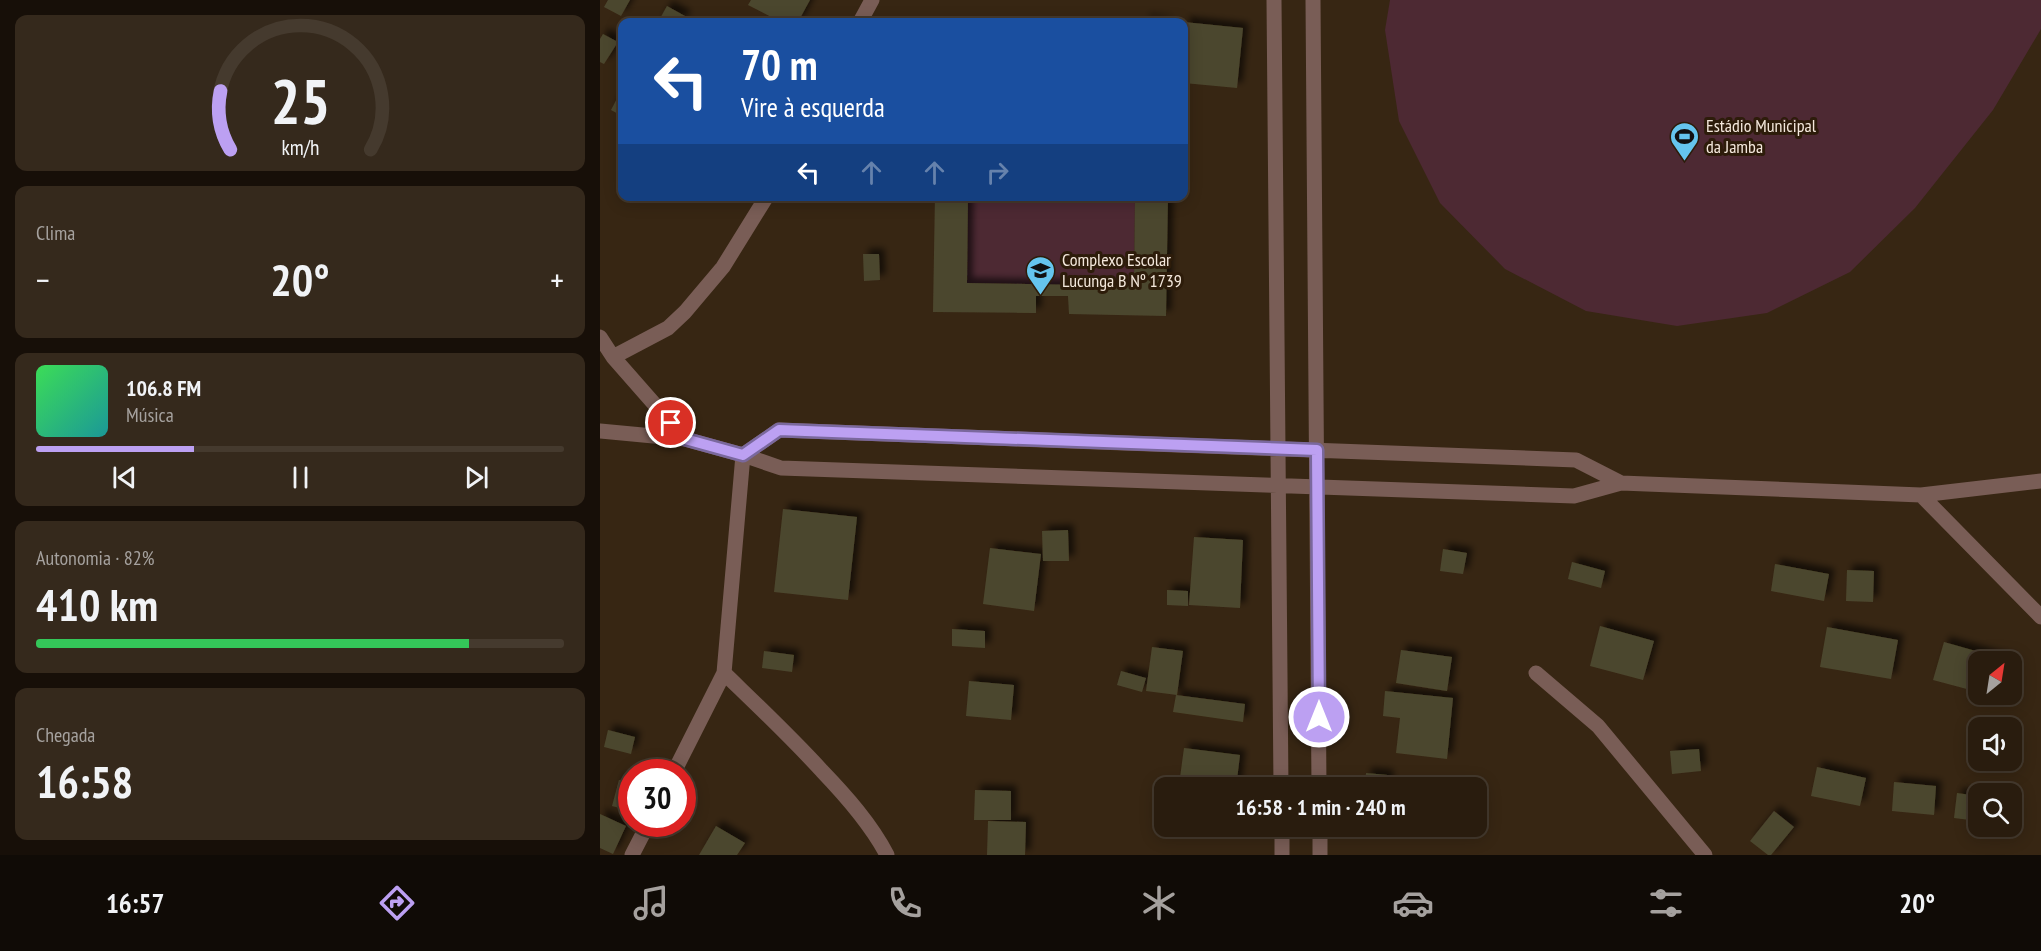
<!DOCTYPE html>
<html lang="pt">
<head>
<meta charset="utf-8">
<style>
  :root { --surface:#291c0e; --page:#35291c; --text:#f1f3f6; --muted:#a5a19e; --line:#453a2e; --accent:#bca0f2 }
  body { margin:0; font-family:"PT Sans Narrow",sans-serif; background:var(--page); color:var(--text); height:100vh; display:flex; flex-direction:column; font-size:22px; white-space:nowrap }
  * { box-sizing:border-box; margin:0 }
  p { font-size:20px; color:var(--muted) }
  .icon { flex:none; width:33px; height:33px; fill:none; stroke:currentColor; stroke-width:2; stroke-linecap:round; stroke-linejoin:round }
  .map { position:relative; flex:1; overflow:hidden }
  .details { display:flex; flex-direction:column; gap:15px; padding:15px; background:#170f08; width:600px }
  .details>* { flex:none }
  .guide { position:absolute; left:18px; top:18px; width:570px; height:183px; border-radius:12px; box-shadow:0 3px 15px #0003,0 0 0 2px var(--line); background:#1a4fa0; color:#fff; overflow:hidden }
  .needle { width:39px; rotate:30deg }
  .tools { position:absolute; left:1368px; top:651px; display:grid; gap:12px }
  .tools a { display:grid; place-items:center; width:54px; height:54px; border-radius:12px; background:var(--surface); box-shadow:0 3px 15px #0003,0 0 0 2px var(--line); font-size:30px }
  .speed { position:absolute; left:18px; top:759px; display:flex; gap:12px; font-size:30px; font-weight:700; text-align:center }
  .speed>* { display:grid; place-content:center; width:78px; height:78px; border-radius:50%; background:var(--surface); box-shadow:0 3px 15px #0003,0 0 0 2px var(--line); line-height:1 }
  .speed .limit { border:9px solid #d22; background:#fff; color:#111 }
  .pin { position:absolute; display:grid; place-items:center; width:51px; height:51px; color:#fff; margin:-26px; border:3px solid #fff; border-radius:50%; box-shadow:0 2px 6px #0007 }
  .me { position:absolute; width:66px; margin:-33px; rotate:0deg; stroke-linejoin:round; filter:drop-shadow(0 0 4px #0008) }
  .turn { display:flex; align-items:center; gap:21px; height:126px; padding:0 24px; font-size:27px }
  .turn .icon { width:78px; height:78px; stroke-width:2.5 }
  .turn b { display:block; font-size:42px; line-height:51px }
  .lanes { display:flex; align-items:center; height:57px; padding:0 24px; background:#0003; justify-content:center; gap:30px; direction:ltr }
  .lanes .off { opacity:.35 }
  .big { font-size:45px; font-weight:700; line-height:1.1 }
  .details .tile { flex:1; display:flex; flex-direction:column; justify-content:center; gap:9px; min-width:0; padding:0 21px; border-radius:12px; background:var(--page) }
  .details .dial { align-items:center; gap:0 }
  .dial svg { height:156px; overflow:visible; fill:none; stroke:var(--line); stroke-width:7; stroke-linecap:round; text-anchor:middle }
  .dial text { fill:var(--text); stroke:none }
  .song { display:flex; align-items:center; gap:18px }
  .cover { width:72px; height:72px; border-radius:9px; background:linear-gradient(135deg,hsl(130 70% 55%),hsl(180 70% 35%)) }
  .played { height:6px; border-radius:3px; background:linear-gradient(90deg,var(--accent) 30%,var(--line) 30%) }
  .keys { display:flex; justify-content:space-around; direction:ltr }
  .heat { display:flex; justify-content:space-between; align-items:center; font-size:33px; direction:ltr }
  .charge { height:9px; border-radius:4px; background:linear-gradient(90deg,#34c759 82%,var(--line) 0) }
  .trip { position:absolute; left:554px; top:777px; width:333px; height:60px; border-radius:12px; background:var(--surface); box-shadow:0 3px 15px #0003,0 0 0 2px var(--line); font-weight:700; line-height:60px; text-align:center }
  .menu { display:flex; height:96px; justify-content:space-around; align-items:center; background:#100b06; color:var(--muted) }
  .menu .icon { width:42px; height:42px }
  .menu .active { color:var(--accent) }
  .menu b { font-size:27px; color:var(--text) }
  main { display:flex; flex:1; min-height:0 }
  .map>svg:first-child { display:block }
  .green { fill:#4d2933 }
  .building { fill:#4c472e; filter:url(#shadow) }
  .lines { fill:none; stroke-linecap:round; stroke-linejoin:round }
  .minor { stroke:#795d56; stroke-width:15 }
  .route-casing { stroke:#7a689d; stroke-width:15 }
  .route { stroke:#bca0f2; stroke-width:10 }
  .labels { text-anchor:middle; stroke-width:6; stroke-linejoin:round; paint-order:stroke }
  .poi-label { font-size:18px; fill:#f4e8dc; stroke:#2d1c0a; text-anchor:start }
</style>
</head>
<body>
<main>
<section class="details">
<div class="tile dial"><svg viewBox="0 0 100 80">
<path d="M14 69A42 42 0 1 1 86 69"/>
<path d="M14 69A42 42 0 0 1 9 39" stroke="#bca0f2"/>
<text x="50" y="56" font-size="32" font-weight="700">25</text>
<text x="50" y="72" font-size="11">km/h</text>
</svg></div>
<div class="tile"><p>Clima</p>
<div class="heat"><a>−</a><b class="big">20°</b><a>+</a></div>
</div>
<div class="tile">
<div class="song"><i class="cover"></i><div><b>106.8 FM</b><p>Música</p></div></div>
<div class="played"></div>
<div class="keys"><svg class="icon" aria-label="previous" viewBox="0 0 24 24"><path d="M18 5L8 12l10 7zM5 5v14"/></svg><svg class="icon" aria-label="pause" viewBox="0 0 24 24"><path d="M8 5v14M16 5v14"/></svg><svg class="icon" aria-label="next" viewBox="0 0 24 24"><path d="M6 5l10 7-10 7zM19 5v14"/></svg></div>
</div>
<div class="tile"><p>Autonomia · 82%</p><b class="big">410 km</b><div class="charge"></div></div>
<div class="tile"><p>Chegada</p><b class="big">16:58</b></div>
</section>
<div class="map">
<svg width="1441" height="855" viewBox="0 0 1441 855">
  <defs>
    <filter id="shadow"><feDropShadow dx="5.5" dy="-5.5" stdDeviation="3" flood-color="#0009"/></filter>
  </defs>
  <rect width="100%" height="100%" fill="#372613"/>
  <path class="green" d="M 790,0 L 1441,0 L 1441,29 L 1393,110 L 1315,208 L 1250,272 L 1167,313 L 1077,326 L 986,311 L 905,269 L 840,203 L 799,121 L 785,30 Z
    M 368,197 L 535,197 L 534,286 L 367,283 Z"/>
  <path class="building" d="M 8,0 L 30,0 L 21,16 L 4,7 Z
    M 151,0 L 210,0 L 198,22 L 181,22 L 148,5 Z
    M 67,6 L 85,16 L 82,22 L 58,22 Z
    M 544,19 L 566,21 L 566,22 L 544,22 Z
    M 584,22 L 643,28 L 637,88 L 584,83 Z
    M 3,34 L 18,42 L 4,64 L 0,62 L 0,39 Z
    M 22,89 L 22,116 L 11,110 Z
    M 93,196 L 108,196 L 104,203 Z
    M 335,196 L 368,196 L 367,283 L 534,286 L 535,196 L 568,196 L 566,316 L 469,314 L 468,296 L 436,296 L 436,313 L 333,312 Z
    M 263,254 L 279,254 L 280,280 L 264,281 Z
    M 183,509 L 257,517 L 248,600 L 174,592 Z
    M 468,530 L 469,561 L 443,561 L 442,531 Z
    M 594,537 L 643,540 L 640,608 L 589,605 Z
    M 390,548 L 441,554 L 434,611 L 383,604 Z
    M 843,549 L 867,553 L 863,574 L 840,571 Z
    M 972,562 L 1005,571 L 1001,588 L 968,579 Z
    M 1175,564 L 1229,574 L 1224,601 L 1171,591 Z
    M 1247,570 L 1274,571 L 1273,602 L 1246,601 Z
    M 567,590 L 588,591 L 588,606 L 567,605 Z
    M 1000,626 L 1054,641 L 1043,680 L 990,666 Z
    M 1227,627 L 1298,640 L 1291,679 L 1220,667 Z
    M 352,629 L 385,631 L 385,648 L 352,646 Z
    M 1344,642 L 1411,661 L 1411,662 L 1378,662 L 1378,692 L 1333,680 Z
    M 552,647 L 583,651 L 577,695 L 546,691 Z
    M 801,650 L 852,657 L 847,691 L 796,683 Z
    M 164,651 L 194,655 L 192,672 L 162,668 Z
    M 521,671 L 546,678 L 542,692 L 517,685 Z
    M 369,681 L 414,685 L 411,720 L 366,716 Z
    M 785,691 L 853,698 L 847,759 L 796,753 L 800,718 L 783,716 Z
    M 576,695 L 645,704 L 643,722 L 573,712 Z
    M 8,730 L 35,737 L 31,754 L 4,747 Z
    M 584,748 L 640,755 L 636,788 L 599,788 L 579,785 Z
    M 1099,749 L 1101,771 L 1072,774 L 1070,751 Z
    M 1217,767 L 1266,778 L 1260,806 L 1211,796 Z
    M 766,773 L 788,775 L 787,788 L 765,788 Z
    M 19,780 L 32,783 L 32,811 L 12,806 Z
    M 1294,782 L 1336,786 L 1334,815 L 1292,811 Z
    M 375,790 L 411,791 L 411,820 L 374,820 Z
    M 1357,793 L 1378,796 L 1378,821 L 1354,818 Z
    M 1174,811 L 1194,827 L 1171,855 L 1168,855 L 1150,841 Z
    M 0,814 L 26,826 L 13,854 L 0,848 Z
    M 388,821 L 426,822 L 425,855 L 387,855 Z
    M 116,826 L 145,843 L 137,855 L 99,855 Z"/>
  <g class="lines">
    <path class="minor" d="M 674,0 L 681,788
      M 713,0 L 719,788
      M 260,22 L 272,0
      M 0,337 L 13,357 L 85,439
      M 13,357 L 68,328 L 85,312 L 123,267 L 167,196
      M 0,431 L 85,439 L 143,455 L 181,468 L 974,496 L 1021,483 L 976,460 L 179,430 L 143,455
      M 1021,483 L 1321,495 L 1441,481
      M 1321,495 L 1441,617
      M 124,673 C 157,705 191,737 222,771 C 246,796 271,824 287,855
      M 936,673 L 998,726 L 1105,855
      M 74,772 L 124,673 L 143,455
      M 682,826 L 682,855
      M 720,826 L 720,855
      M 32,855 L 48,824"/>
  </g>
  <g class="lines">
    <defs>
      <path id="route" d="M 71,423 L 85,439 L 143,455 L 179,430 L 717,450 L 719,717"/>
    </defs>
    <use href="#route" class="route-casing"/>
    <use href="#route" class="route"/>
  </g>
  <defs>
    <symbol id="stadium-pin" viewBox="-11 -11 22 30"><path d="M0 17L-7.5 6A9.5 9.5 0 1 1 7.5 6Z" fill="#65c5ee" stroke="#2d1c0a"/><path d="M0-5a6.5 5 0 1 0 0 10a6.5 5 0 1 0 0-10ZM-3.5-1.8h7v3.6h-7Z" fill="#111"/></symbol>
    <symbol id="school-pin" viewBox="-11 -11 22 30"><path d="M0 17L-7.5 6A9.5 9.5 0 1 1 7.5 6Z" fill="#65c5ee" stroke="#2d1c0a"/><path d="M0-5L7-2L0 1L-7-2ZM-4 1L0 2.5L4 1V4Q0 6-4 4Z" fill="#111"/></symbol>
  </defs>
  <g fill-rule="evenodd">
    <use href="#stadium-pin" x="1068" y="120" width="33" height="45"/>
    <use href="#school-pin" x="424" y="254" width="33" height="45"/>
  </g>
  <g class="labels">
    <g class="poi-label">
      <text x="1106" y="132">Estádio Municipal<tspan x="1106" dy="21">da Jamba</tspan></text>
      <text x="462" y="266">Complexo Escolar<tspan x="462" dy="21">Lucunga B Nº 1739</tspan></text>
    </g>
  </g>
</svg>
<div class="tools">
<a><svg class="needle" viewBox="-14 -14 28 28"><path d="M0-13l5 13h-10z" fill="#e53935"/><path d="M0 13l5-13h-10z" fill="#a5a19e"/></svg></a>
<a><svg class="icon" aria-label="sound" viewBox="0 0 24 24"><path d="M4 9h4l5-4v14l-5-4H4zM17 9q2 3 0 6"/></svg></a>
<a><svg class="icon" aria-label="search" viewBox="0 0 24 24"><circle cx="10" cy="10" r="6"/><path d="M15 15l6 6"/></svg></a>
</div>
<div class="speed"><div class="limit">30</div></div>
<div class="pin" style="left:71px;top:423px;background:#d93025"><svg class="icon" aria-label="arrive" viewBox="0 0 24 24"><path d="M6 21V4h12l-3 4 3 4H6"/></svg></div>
<svg class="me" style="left:719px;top:717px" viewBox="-20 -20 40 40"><circle r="17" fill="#bca0f2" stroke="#fff" stroke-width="3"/><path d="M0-11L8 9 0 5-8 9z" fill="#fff"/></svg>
<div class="trip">16:58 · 1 min · 240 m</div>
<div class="guide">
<div class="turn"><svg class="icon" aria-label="left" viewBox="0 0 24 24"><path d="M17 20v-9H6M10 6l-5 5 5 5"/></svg><div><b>70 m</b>Vire à esquerda</div></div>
<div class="lanes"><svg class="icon" aria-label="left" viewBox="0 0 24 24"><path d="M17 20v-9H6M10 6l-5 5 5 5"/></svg><svg class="icon off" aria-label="ahead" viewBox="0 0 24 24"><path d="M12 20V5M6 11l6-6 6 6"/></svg><svg class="icon off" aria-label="ahead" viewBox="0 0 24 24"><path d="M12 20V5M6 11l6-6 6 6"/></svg><svg class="icon off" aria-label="right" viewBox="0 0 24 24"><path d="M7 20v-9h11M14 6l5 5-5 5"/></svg></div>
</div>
</div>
</main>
<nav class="menu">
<b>16:57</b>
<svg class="icon active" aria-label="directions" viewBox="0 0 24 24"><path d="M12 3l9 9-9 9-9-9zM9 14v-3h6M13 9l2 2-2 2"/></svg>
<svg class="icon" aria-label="music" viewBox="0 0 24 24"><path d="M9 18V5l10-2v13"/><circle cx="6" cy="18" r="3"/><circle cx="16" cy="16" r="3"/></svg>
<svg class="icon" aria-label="phone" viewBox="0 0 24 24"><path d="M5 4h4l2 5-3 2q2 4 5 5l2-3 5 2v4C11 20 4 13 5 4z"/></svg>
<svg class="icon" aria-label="climate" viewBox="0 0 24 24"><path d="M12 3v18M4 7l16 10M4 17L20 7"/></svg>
<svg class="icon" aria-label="car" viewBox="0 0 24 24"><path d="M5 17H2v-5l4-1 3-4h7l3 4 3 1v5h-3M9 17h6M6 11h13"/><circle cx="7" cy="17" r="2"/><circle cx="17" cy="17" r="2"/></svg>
<svg class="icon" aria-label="filters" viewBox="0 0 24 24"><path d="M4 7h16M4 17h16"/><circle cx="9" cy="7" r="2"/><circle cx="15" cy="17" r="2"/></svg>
<b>20°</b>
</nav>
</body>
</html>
